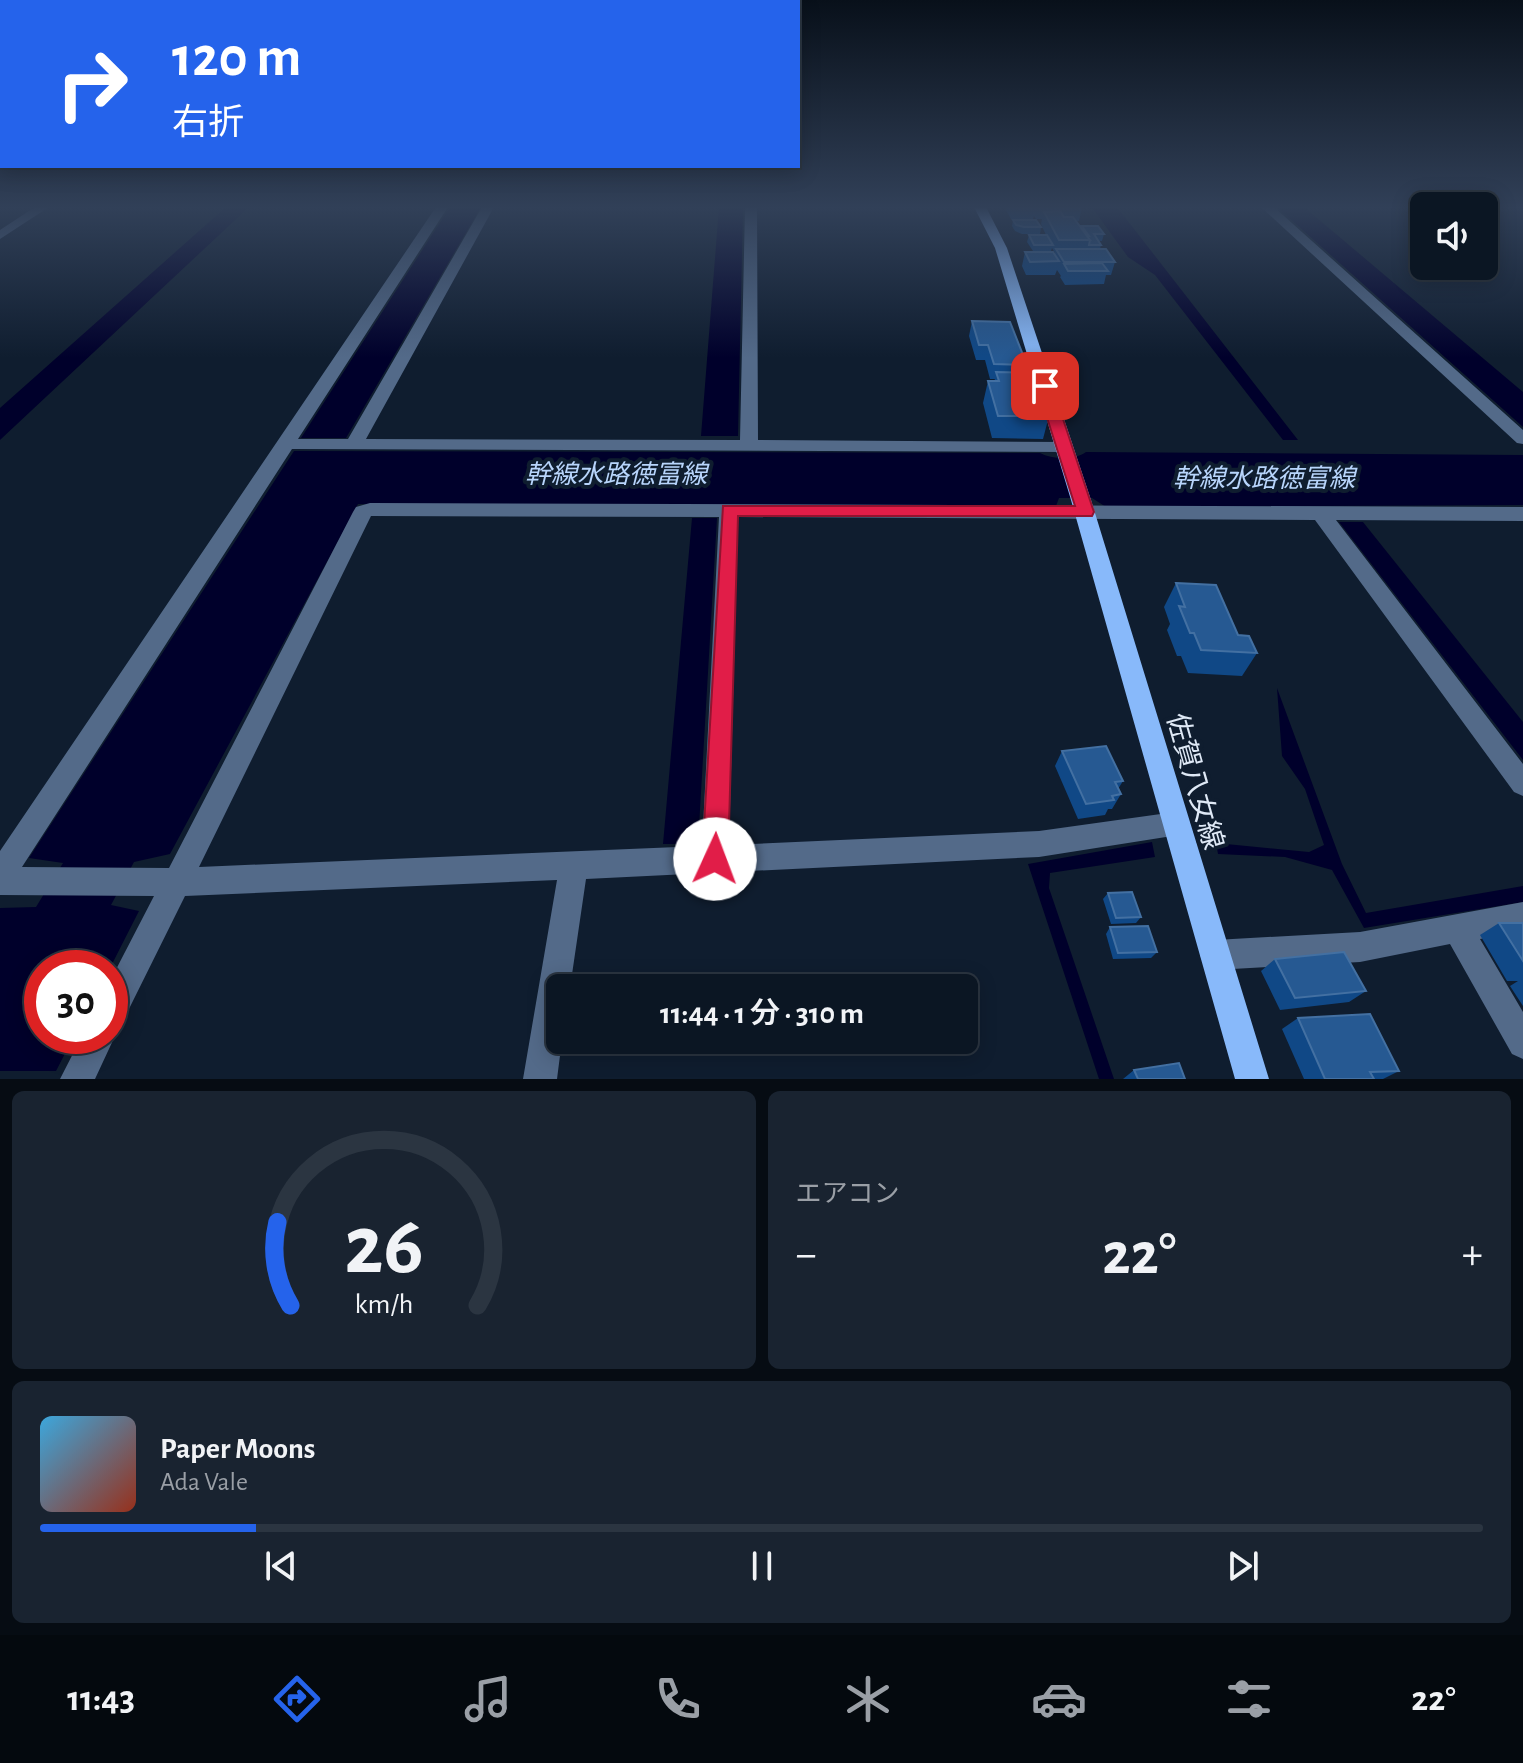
<!DOCTYPE html>
<html lang="ja">
<head>
<meta charset="utf-8">
<style>
  :root { --surface:#0b1623; --page:#192330; --text:#f1f3f6; --muted:#9a9fa6; --line:#2b3541; --accent:#2563eb }
  body { margin:0; font-family:"Alegreya Sans","Noto Sans JP",sans-serif; background:var(--page); color:var(--text); height:100vh; display:flex; flex-direction:column; font-size:30px; white-space:nowrap }
  * { box-sizing:border-box; margin:0 }
  p { font-size:26px; color:var(--muted) }
  .icon { flex:none; width:44px; height:44px; fill:none; stroke:currentColor; stroke-width:2; stroke-linecap:round; stroke-linejoin:round }
  .map { position:relative; height:1079px; overflow:hidden }
  .drawer { display:flex; flex-direction:column; gap:12px; padding:12px; background:#060c13; flex:1 }
  .drawer>* { flex:none }
  .top-card { position:absolute; left:0px; top:0px; width:800px; height:168px; box-shadow:0 4px 20px #0003,0 0 0 2px var(--line); background:#2563eb; color:#fff; overflow:hidden }
  .buttons { position:absolute; left:1410px; top:192px; display:grid; gap:16px }
  .buttons a { display:grid; place-items:center; width:88px; height:88px; border-radius:12px; background:var(--surface); box-shadow:0 4px 20px #0003,0 0 0 2px var(--line); font-size:40px }
  .speed { position:absolute; left:24px; top:950px; display:flex; gap:16px; font-size:40px; font-weight:700; text-align:center }
  .speed>* { display:grid; place-content:center; width:104px; height:104px; border-radius:50%; background:var(--surface); box-shadow:0 4px 20px #0003,0 0 0 2px var(--line); line-height:1 }
  .speed .limit { border:12px solid #d22; background:#fff; color:#111 }
  .pin { position:absolute; display:grid; place-items:center; width:68px; height:68px; color:#fff; margin:-34px; border-radius:16px; box-shadow:0 4px 12px #0006 }
  .me { position:absolute; width:88px; margin:-44px; rotate:2deg; stroke-linejoin:round; filter:drop-shadow(0 0 6px #0008) }
  .turn { display:flex; align-items:center; gap:28px; height:168px; padding:0 40px; font-size:36px }
  .turn .icon { width:104px; height:104px; stroke-width:2.5 }
  .turn b { display:block; font-size:56px; line-height:68px }
  .big { font-size:60px; font-weight:600; line-height:1.1 }
  .drawer .widget { flex:1; display:flex; flex-direction:column; justify-content:center; gap:12px; min-width:0; padding:0 28px; border-radius:12px; background:var(--page) }
  .drawer .dial { align-items:center; gap:0 }
  .dial svg { height:208px; overflow:visible; fill:none; stroke:var(--line); stroke-width:7; stroke-linecap:round; text-anchor:middle }
  .dial text { fill:var(--text); stroke:none }
  .song { display:flex; align-items:center; gap:24px }
  .cover { width:96px; height:96px; border-radius:12px; background:linear-gradient(135deg,hsl(200 70% 55%),hsl(10 70% 35%)) }
  .played { height:8px; border-radius:4px; background:linear-gradient(90deg,var(--accent) 15%,var(--line) 15%) }
  .keys { display:flex; justify-content:space-around; direction:ltr }
  .heat { display:flex; justify-content:space-between; align-items:center; font-size:44px; direction:ltr }
  .drawer .tiles { flex:1; display:grid; gap:12px; grid-template-columns:1fr 1fr }
  .widget:last-child { grid-column:span 2 }
  .trip { position:absolute; left:546px; top:974px; width:432px; height:80px; border-radius:12px; background:var(--surface); box-shadow:0 4px 20px #0003,0 0 0 2px var(--line); font-weight:600; line-height:80px; text-align:center }
  .tabs { display:flex; height:128px; justify-content:space-around; align-items:center; background:#04090e; color:var(--muted) }
  .tabs .icon { width:56px; height:56px }
  .tabs .selected { color:var(--accent) }
  .tabs b { font-size:36px; color:var(--text) }
  .map>svg:first-child { display:block }
  .water { fill:#00002b }
  .lines { fill:none; stroke-linecap:round; stroke-linejoin:round }
  .minor { fill:#536a89; fill-rule:evenodd }
  .major { fill:#88b9fa; fill-rule:evenodd }
  .wall { fill:#104886 }
  .building { fill:#265992; stroke:#4370a2; stroke-width:2 }
  .route { fill:#e11d48; stroke:#92132f; stroke-width:2 }
  .labels { text-anchor:middle; stroke-width:8; stroke-linejoin:round; paint-order:stroke }
  .water-label { font-size:26px; font-style:italic; fill:#b8d5fc; stroke:#0f1d2f }
  .near-street-label { font-size:28px; fill:#dfe9f6; stroke:#0f1d2f }
</style>
</head>
<body>
<div class="map">
<svg width="1523" height="1079" viewBox="0 0 1523 1079">
  <rect width="100%" height="100%" fill="#0f1d2f"/>
  <path class="water" d="M 226,207 L 249,207 L 0,440 L 0,408 Z
    M 450,207 L 481,207 L 346,438 L 301,438 Z
    M 719,207 L 743,207 L 738,436 L 701,436 Z
    M 1086,207 L 1117,207 L 1298,440 L 1283,440 L 1155,275 L 1128,257 L 1093,209 Z
    M 1277,207 L 1304,207 L 1523,392 L 1523,427 Z
    M 294,451 L 1040,453 C 1053,460 1075,460 1086,452 L 1523,455 L 1523,505 L 1106,507 L 1092,498 L 1059,498 L 1056,506 L 358,504 L 170,854 L 134,862 L 111,905 L 139,911 L 110,968 L 42,968 L 42,1036 L 74,1036 L 56,1071 L 0,1071 L 0,908 L 36,907 L 63,863 L 29,858 Z
    M 692,518 L 717,518 L 698,844 L 663,844 Z
    M 1339,522 L 1363,522 L 1523,722 L 1523,760 Z
    M 1277,688 L 1342,864 L 1366,913 L 1523,886 L 1523,902 L 1364,928 L 1332,870 L 1285,857 L 1218,854 L 1216,843 L 1309,852 L 1324,845 L 1305,789 L 1282,756 Z
    M 1152,842 L 1155,857 L 1050,873 L 1049,888 L 1114,1079 L 1099,1079 L 1028,864 Z"/>
  <g class="lines">
    <path class="minor" d="M 35,207 L 49,207 L 0,239 L 0,230 Z
      M 436,207 L 448,207 L 298,439 L 348,439 L 482,207 L 494,207 L 366,439 L 740,440 L 745,207 L 757,207 L 758,440 L 1064,442 L 1073,447 L 1064,452 L 292,449 L 22,867 L 169,868 L 353,512 L 356,507 L 370,503 L 1523,507 L 1523,521 L 1336,520 L 1523,764 L 1523,796 L 1514,792 L 1315,520 L 738,517 L 729,845 L 1039,831 L 1175,812 L 1185,816 L 1189,825 L 1185,834 L 1039,857 L 586,879 L 570,988 L 560,988 L 560,1040 L 562,1040 L 557,1079 L 523,1079 L 557,880 L 185,896 L 121,1025 L 112,1029 L 115,1036 L 95,1079 L 60,1079 L 82,1036 L 110,1036 L 110,981 L 154,896 L 0,895 L 0,851 ZM 371,516 L 719,517 L 702,846 L 199,867 Z
      M 1261,207 L 1274,207 L 1523,430 L 1523,444 L 1517,443 Z
      M 1523,902 L 1523,932 L 1480,939 L 1523,1012 L 1523,1059 L 1512,1054 L 1450,944 L 1360,962 L 1215,970 L 1204,966 L 1200,955 L 1204,944 L 1215,940 L 1360,932 Z"/>
    <path class="major" d="M 974,207 L 986,207 L 1007,248 L 1091,500 L 1269,1079 L 1235,1079 L 1071,500 L 995,248 Z"/>
  </g>
  <path class="wall" d="M 1006,207 L 1082,207 L 1079,221 L 1076,221 L 1081,228 L 1082,226 L 1104,234 L 1102,241 L 1098,241 L 1101,245 L 1100,249 L 1115,262 L 1111,275 L 1106,275 L 1104,284 L 1065,285 L 1060,277 L 1061,276 L 1057,270 L 1055,275 L 1026,275 L 1022,266 L 1025,252 L 1054,254 L 1055,253 L 1052,248 L 1051,251 L 1033,251 L 1027,242 L 1029,235 L 1046,235 L 1041,224 L 1042,219 L 1036,219 L 1034,216 L 1033,219 L 1011,219 L 1006,210 Z
    M 1013,220 L 1041,227 L 1040,234 L 1022,234 L 1015,231 L 1012,226 Z
    M 972,321 L 1027,365 L 1025,373 L 1049,416 L 1043,439 L 992,438 L 983,403 L 988,381 L 994,381 L 995,379 L 990,379 L 985,360 L 976,360 L 969,336 Z
    M 1176,583 L 1257,653 L 1242,676 L 1188,673 L 1181,656 L 1177,656 L 1167,630 L 1170,624 L 1164,607 Z
    M 1062,751 L 1123,781 L 1118,789 L 1121,794 L 1112,809 L 1108,809 L 1105,815 L 1078,819 L 1055,766 Z
    M 1108,893 L 1141,917 L 1136,923 L 1111,924 L 1103,899 Z
    M 1499,923 L 1523,923 L 1523,1006 L 1510,986 L 1518,981 L 1507,981 L 1480,935 Z
    M 1110,927 L 1157,952 L 1151,958 L 1113,959 L 1106,934 Z
    M 1275,959 L 1366,991 L 1349,1002 L 1280,1010 L 1261,971 Z
    M 1298,1018 L 1399,1071 L 1383,1079 L 1304,1079 L 1282,1029 Z
    M 1134,1070 L 1185,1079 L 1123,1079 Z"/>
  <path class="building" d="M 1060,211 L 1064,217 L 1073,217 L 1090,240 L 1059,240 L 1044,212 Z
    M 1013,220 L 1036,220 L 1041,227 L 1024,227 L 1016,225 Z
    M 1082,226 L 1098,226 L 1104,234 L 1094,234 L 1101,245 L 1089,245 L 1090,240 L 1087,236 L 1089,236 Z
    M 1029,235 L 1047,235 L 1053,245 L 1034,245 Z
    M 1056,249 L 1106,249 L 1115,262 L 1064,262 Z
    M 1025,252 L 1053,252 L 1059,261 L 1030,262 Z
    M 1102,263 L 1108,271 L 1068,271 L 1064,264 Z
    M 972,321 L 1010,322 L 1027,365 L 994,364 L 988,345 L 979,345 Z
    M 996,372 L 1033,373 L 1049,416 L 998,416 L 988,381 L 999,381 Z
    M 1176,583 L 1216,585 L 1238,635 L 1249,636 L 1257,653 L 1201,650 L 1194,633 L 1190,633 L 1179,606 L 1185,607 Z
    M 1106,746 L 1123,781 L 1115,782 L 1121,794 L 1112,796 L 1114,800 L 1086,804 L 1062,751 Z
    M 1132,892 L 1141,917 L 1116,918 L 1108,893 Z
    M 1499,923 L 1523,923 L 1523,961 Z
    M 1148,926 L 1157,952 L 1118,953 L 1110,927 Z
    M 1344,952 L 1366,991 L 1295,998 L 1275,959 Z
    M 1370,1014 L 1399,1071 L 1370,1072 L 1374,1079 L 1325,1079 L 1298,1018 Z
    M 1179,1063 L 1185,1079 L 1138,1079 L 1134,1070 Z"/>
  <linearGradient id="sky" x2="0" y2="1"><stop stop-color="#08101a"/><stop offset="0.58" stop-color="#314058"/><stop offset="1" stop-color="#314058" stop-opacity="0"/></linearGradient>
  <rect width="1523" height="358" fill="url(#sky)"/>
  <path class="route" d="M 1045,382 L 1052,386 L 1094,512 L 1092,516 L 738,516 L 728,859 L 724,868 L 715,872 L 706,868 L 702,859 L 723,506 L 1075,506 L 1037,386 Z"/>
  <g class="labels">
    <g class="water-label">
      <text x="616" y="483">幹線水路徳富線</text>
      <text x="1264" y="487">幹線水路徳富線</text>
    </g>
    <g class="near-street-label">
      <text transform="translate(1196 781) rotate(74)" y="10">佐賀八女線</text>
    </g>
  </g>
</svg>
<div class="buttons">
<a><svg class="icon" aria-label="sound" viewBox="0 0 24 24"><path d="M4 9h4l5-4v14l-5-4H4zM17 9q2 3 0 6"/></svg></a>
</div>
<div class="speed"><div class="limit">30</div></div>
<div class="pin" style="left:1045px;top:386px;background:#d93025"><svg class="icon" aria-label="arrive" viewBox="0 0 24 24"><path d="M6 21V4h12l-3 4 3 4H6"/></svg></div>
<svg class="me" style="left:715px;top:859px" viewBox="-20 -20 40 40"><circle r="19" fill="#fff"/><path d="M0-13L10 11 0 6-10 11z" fill="#e11d48"/></svg>
<div class="trip">11:44 · 1 分 · 310 m</div>
<div class="top-card">
<div class="turn"><svg class="icon" aria-label="right" viewBox="0 0 24 24"><path d="M7 20v-9h11M14 6l5 5-5 5"/></svg><div><b>120 m</b>右折</div></div>
</div>
</div>
<section class="drawer">
<div class="tiles">
<div class="widget dial"><svg viewBox="0 0 100 80">
<path d="M14 69A42 42 0 1 1 86 69"/>
<path d="M14 69A42 42 0 0 1 9 37" stroke="#2563eb"/>
<text x="50" y="56" font-size="32" font-weight="700">26</text>
<text x="50" y="72" font-size="11">km/h</text>
</svg></div>
<div class="widget"><p>エアコン</p>
<div class="heat"><a>−</a><b class="big">22°</b><a>+</a></div>
</div>
<div class="widget">
<div class="song"><i class="cover"></i><div><b>Paper Moons</b><p>Ada Vale</p></div></div>
<div class="played"></div>
<div class="keys"><svg class="icon" aria-label="previous" viewBox="0 0 24 24"><path d="M18 5L8 12l10 7zM5 5v14"/></svg><svg class="icon" aria-label="pause" viewBox="0 0 24 24"><path d="M8 5v14M16 5v14"/></svg><svg class="icon" aria-label="next" viewBox="0 0 24 24"><path d="M6 5l10 7-10 7zM19 5v14"/></svg></div>
</div>
</div>
</section>
<nav class="tabs">
<b>11:43</b>
<svg class="icon selected" aria-label="directions" viewBox="0 0 24 24"><path d="M12 3l9 9-9 9-9-9zM9 14v-3h6M13 9l2 2-2 2"/></svg>
<svg class="icon" aria-label="music" viewBox="0 0 24 24"><path d="M9 18V5l10-2v13"/><circle cx="6" cy="18" r="3"/><circle cx="16" cy="16" r="3"/></svg>
<svg class="icon" aria-label="phone" viewBox="0 0 24 24"><path d="M5 4h4l2 5-3 2q2 4 5 5l2-3 5 2v4C11 20 4 13 5 4z"/></svg>
<svg class="icon" aria-label="climate" viewBox="0 0 24 24"><path d="M12 3v18M4 7l16 10M4 17L20 7"/></svg>
<svg class="icon" aria-label="car" viewBox="0 0 24 24"><path d="M5 17H2v-5l4-1 3-4h7l3 4 3 1v5h-3M9 17h6M6 11h13"/><circle cx="7" cy="17" r="2"/><circle cx="17" cy="17" r="2"/></svg>
<svg class="icon" aria-label="filters" viewBox="0 0 24 24"><path d="M4 7h16M4 17h16"/><circle cx="9" cy="7" r="2"/><circle cx="15" cy="17" r="2"/></svg>
<b>22°</b>
</nav>
</body>
</html>
